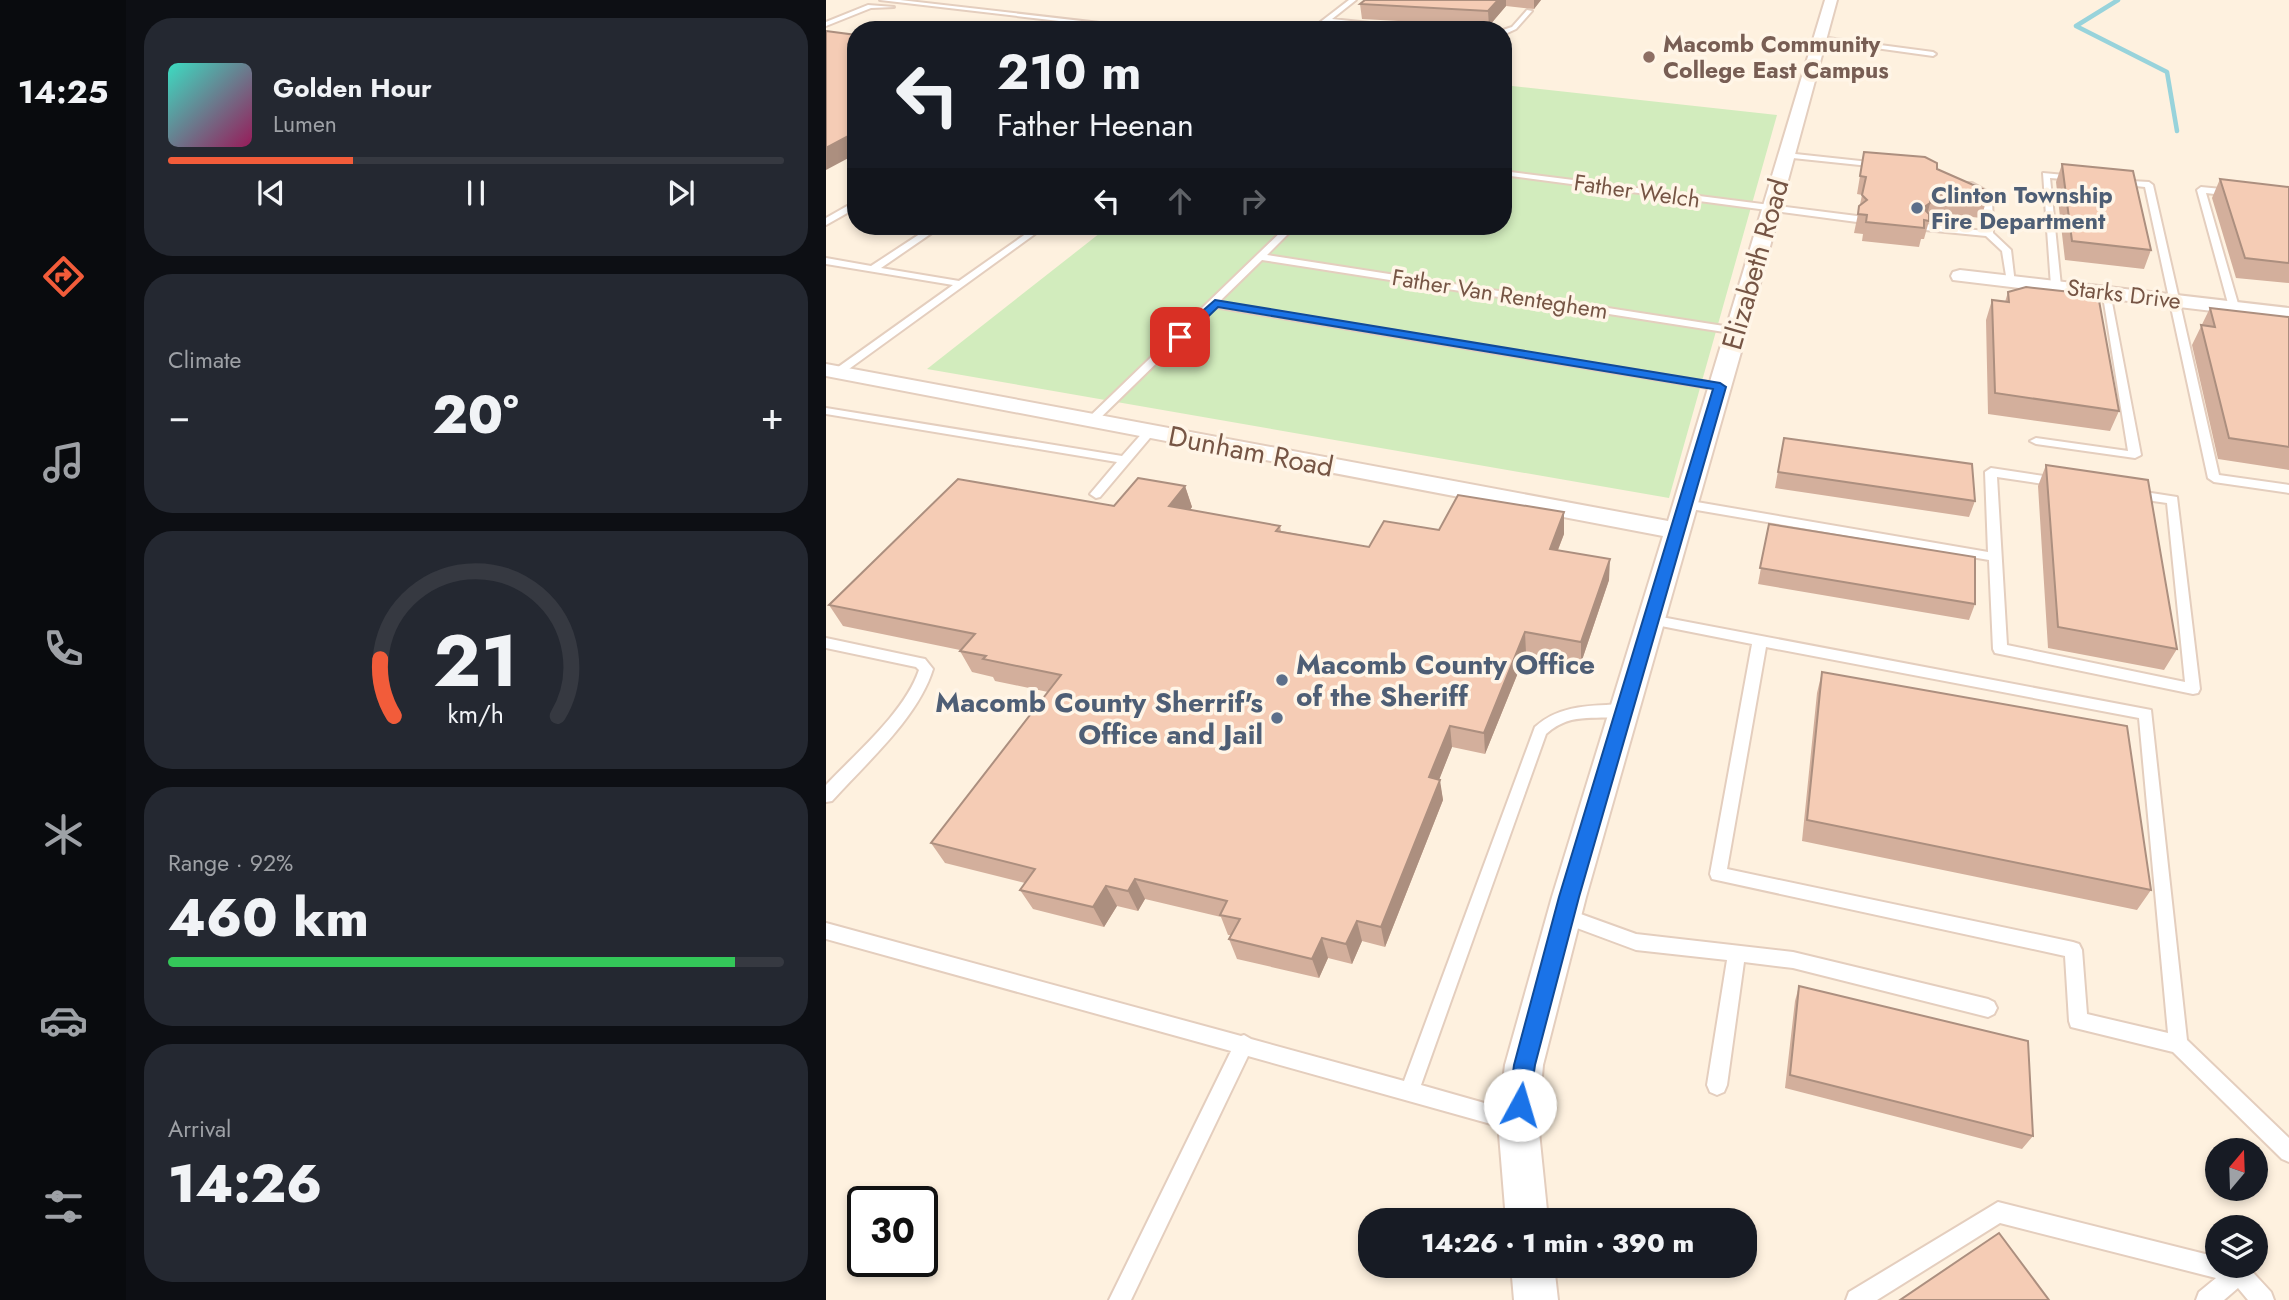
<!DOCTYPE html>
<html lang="en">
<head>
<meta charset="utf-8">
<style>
  :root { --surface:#171b24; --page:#242831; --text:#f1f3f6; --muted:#9ea1a6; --line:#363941; --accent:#f25c3a }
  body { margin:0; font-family:Jost,sans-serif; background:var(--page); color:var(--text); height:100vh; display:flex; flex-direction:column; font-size:26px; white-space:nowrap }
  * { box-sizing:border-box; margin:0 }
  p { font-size:23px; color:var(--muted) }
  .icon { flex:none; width:38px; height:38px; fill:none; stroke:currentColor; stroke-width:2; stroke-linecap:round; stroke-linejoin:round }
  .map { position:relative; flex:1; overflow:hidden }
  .drawer { display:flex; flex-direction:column; gap:18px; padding:18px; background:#0d0f14; width:700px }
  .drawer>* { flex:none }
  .guide { position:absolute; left:21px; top:21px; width:665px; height:214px; border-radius:28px; box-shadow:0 4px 10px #0003; background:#171b24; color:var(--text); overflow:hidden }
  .needle { width:46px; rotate:19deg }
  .buttons { position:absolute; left:1379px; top:1138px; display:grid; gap:14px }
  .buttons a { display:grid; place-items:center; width:63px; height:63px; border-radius:50%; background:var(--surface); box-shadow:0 4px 10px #0003; font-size:35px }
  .speed { position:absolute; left:21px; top:1186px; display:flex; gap:14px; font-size:35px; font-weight:700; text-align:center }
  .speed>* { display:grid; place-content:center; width:91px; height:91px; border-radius:50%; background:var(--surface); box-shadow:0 4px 10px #0003; line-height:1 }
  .speed .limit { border:4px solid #111; border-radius:10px; background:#fff; color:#111 }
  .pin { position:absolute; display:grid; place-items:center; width:60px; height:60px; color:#fff; margin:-30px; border-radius:14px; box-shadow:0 4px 10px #0006 }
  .me { position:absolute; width:77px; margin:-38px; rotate:6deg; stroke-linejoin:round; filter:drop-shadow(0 0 5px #0008) }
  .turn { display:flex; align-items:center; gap:24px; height:147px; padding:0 35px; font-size:32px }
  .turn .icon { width:91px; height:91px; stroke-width:2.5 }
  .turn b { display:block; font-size:49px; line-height:60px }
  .lanes { display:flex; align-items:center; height:66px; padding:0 35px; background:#0003; justify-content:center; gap:35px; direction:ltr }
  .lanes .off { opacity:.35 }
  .big { font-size:52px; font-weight:800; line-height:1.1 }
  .drawer .card { flex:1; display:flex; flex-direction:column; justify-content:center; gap:10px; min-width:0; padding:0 24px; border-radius:28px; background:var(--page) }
  .drawer .dial { align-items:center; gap:0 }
  .dial svg { height:182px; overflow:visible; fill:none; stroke:var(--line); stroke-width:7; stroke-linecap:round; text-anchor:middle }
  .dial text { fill:var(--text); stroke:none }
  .song { display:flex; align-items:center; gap:21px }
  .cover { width:84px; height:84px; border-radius:10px; background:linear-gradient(135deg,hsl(170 70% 55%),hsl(330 70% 35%)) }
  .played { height:7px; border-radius:4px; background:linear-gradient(90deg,var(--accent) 30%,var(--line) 30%) }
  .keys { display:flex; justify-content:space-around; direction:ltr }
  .heat { display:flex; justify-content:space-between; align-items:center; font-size:38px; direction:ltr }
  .charge { height:10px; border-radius:5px; background:linear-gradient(90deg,#34c759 92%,var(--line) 0) }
  .trip { position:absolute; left:532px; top:1208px; width:399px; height:70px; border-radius:28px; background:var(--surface); box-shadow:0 4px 10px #0003; font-weight:800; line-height:70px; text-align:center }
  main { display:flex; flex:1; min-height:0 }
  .dock { display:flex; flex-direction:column; width:126px; justify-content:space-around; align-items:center; background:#090b0e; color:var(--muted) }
  .dock .icon { width:49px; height:49px }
  .dock .active { color:var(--accent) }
  .dock b { font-size:32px; color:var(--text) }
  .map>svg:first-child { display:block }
  .green { fill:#d2ecbd }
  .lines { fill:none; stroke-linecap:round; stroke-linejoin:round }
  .stream { stroke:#98d3db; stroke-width:4.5 }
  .service-casing { stroke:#e4cebe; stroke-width:4 }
  .minor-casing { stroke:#e4cebe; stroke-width:4 }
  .service { fill:#fff; fill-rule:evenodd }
  .minor { fill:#fff; fill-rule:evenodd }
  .wall { fill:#d3af9c }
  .shaded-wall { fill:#ac8f7f }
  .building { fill:#f5ccb5; stroke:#ac8f7f; stroke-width:2 }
  .route { fill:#1a73e8; stroke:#114b97; stroke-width:2 }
  .education-dot { fill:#8d6e63; stroke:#fff5e7; stroke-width:2.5 }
  .service-dot { fill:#5c6f8a; stroke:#fff5e7; stroke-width:2.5 }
  .labels { text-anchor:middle; stroke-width:7; stroke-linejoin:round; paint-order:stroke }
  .far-education-label { font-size:23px; font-weight:bold; fill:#785e54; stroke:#fff5e7; text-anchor:start }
  .far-street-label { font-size:23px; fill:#765545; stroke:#fff5e7 }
  .far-service-label { font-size:23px; font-weight:bold; fill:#4e5e75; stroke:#fff5e7; text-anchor:start }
  .street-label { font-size:28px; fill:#765545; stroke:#fff5e7 }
  .service-label { font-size:28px; font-weight:bold; fill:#4e5e75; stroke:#fff5e7; text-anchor:start }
</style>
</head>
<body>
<main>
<nav class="dock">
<b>14:25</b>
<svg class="icon active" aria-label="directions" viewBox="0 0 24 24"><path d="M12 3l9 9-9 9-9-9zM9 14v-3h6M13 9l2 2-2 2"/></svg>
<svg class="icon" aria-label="music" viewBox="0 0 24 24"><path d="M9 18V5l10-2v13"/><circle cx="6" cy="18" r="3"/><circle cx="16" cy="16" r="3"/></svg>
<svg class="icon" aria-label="phone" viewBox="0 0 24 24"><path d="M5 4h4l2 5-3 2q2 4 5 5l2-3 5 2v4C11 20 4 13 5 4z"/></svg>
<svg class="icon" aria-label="climate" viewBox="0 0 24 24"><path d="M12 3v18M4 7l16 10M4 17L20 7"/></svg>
<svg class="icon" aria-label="car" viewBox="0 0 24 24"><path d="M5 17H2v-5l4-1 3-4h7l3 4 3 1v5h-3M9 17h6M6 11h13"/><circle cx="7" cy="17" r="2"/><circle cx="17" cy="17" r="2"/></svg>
<svg class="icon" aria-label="filters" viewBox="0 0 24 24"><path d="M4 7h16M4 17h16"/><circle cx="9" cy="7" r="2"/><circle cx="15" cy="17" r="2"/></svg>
</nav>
<section class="drawer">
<div class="card">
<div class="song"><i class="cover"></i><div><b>Golden Hour</b><p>Lumen</p></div></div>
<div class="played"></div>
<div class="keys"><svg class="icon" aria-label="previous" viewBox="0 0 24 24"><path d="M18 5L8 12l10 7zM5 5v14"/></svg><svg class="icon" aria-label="pause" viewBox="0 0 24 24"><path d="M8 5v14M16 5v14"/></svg><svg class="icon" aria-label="next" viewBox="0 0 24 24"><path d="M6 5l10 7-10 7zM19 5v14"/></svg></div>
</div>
<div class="card"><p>Climate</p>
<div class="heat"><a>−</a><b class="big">20°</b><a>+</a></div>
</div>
<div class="card dial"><svg viewBox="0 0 100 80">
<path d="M14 69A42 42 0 1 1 86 69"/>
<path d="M14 69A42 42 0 0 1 8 44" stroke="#f25c3a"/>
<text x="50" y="56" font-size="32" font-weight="700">21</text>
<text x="50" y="72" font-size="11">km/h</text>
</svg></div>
<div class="card"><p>Range · 92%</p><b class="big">460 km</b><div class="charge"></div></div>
<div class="card"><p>Arrival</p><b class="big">14:26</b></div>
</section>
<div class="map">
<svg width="1463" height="1300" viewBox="0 0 1463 1300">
  <rect width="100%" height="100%" fill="#fef1df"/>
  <path class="green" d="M 677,85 L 951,115 L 843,498 L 101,369 L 283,226 L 677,226 Z"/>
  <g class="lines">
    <path class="stream" d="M 1292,0 L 1250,26 L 1341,72 L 1351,131"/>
    <defs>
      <path id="service" d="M 54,0 L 74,0 L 334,30 L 311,30 Z
        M 523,0 L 530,0 L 506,19 L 609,30 L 583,30 L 502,22 L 491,30 L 484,30 Z
        M 42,5 L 68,7 L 45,8 L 0,26 L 0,22 Z
        M 701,10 L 706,11 L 690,29 L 677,35 L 677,30 L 686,27 Z
        M 994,37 L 1107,52 L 1110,54 L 1107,56 L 992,40 Z
        M 960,153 L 1053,163 L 1057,165 L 1053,167 L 957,157 L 956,155 Z
        M 677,171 L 1031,216 L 1035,219 L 1031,222 L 677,175 Z
        M 1217,173 L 1250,176 L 1254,178 L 1250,180 L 1224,178 L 1235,286 L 1230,289 L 1225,286 Z
        M 1288,180 L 1323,182 L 1327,185 L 1393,475 L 1463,485 L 1463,493 L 1388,482 L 1382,478 L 1319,187 L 1291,184 L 1288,184 Z
        M 1140,183 L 1146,183 L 1166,194 L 1167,233 L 1185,250 L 1189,284 L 1181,282 L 1176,251 L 1160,236 L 1099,230 L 1095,227 L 1099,224 L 1158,231 L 1158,195 L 1140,187 Z
        M 1375,187 L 1406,190 L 1410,193 L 1406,196 L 1380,193 L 1413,307 L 1411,309 L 1403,307 L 1371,190 Z
        M 30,201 L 30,208 L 0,225 L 0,218 Z
        M 106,226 L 116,226 L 55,268 L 133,281 L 211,226 L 220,226 L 16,374 L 8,374 L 8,370 L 127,285 L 0,264 L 0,258 L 45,266 Z
        M 461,226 L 470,226 L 441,255 L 911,328 L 916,331 L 911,334 L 436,260 L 393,302 L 894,384 L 899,387 L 894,390 L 388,307 L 268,424 L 260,424 L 260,420 Z
        M 1276,290 L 1284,292 L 1315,455 L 1309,458 L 1210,444 L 1204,441 L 1210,438 L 1302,451 Z
        M 0,408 L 296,456 L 319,430 L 323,429 L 329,432 L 274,497 L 270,498 L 264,494 L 291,462 L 0,414 Z
        M 1165,468 L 1231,478 L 1237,482 L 1231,486 L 1171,477 L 1181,645 L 1359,682 L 1341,503 L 1306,498 L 1300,494 L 1306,490 L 1351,497 L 1374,689 L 1372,693 L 1367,694 L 1169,653 L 1167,649 L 1163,560 L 859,508 L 853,504 L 859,500 L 1162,552 L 1159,472 Z
        M 825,615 L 1325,710 L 1361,1040 L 1463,1138 L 1463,1162 L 1456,1159 L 1347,1052 L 1245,1027 L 1243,1021 L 1239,956 L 886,879 L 884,874 L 926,644 L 820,623 L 818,620 ZM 940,647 L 1313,718 L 1342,1033 L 1261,1014 L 1256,950 L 1253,944 L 1247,942 L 901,869 Z
        M 0,638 L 94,658 L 99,659 L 107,669 C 92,718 40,763 6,801 L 0,802 L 0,785 C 30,753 79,712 93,670 L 90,667 L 0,648 Z
        M 798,704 L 803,706 L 805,710 L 803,714 C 772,723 748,709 720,734 L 595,1085 L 697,1114 L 700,1121 L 697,1128 L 690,1131 L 422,1056 L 305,1300 L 283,1300 L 405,1051 L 0,939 L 0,923 L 415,1036 L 418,1035 L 425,1039 L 578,1081 L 709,727 C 734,704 766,706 798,704 Z
        M 738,908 L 810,934 L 967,952 L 1162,999 L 1168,1002 L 1171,1008 L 1168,1014 L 1162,1017 L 967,968 L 918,962 L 901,1085 L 898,1092 L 891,1095 L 884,1092 L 881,1085 L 901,960 L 810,950 L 732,921 L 729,916 L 732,911 Z
        M 1172,1202 L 1391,1257 L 1391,1265 L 1420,1265 L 1445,1292 L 1448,1300 L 1422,1300 L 1412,1288 L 1398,1300 L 1370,1300 L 1373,1292 L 1390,1278 L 1174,1223 L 1051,1300 L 1020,1300 L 1023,1292 Z"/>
      <path id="minor" d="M 999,0 L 1011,0 L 921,331 L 760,897 L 717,1065 L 712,1122 L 722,1220 L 680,1220 L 672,1122 L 679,1065 L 726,897 L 837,536 L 0,376 L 0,364 L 842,521 Z
        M 1134,270 L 1463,308 L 1463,320 L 1127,280 L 1125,276 L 1127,272 Z
        M 685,1265 L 728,1265 L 732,1300 L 688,1300 Z"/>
    </defs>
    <use href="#service" class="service-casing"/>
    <use href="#minor" class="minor-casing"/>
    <use href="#service" class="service"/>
    <use href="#minor" class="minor"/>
  </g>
  <path class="wall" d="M 539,0 L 715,0 L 708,9 L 680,6 L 663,26 L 536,19 L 534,4 Z
    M 1038,152 L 1111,169 L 1161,199 L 1155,218 L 1102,212 L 1103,221 L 1098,239 L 1095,239 L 1093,247 L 1036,241 L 1037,234 L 1028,233 L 1036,195 L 1031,194 Z
    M 1236,164 L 1325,250 L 1318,269 L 1239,260 L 1230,182 Z
    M 1394,179 L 1463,187 L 1463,283 L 1410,278 L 1386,198 Z
    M 1182,292 L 1293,411 L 1284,431 L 1162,414 L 1160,320 L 1166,300 L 1179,302 Z
    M 1384,308 L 1463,317 L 1463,470 L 1392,459 L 1366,345 Z
    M 958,438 L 1149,501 L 1143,517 L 949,488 Z
    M 1220,465 L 1351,649 L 1338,670 L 1222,648 L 1212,486 Z
    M 359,486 L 366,507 L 364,510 L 454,526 L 455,531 L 543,547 L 613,530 L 738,512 L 738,534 L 732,550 L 783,580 L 755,663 L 700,653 L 659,754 L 626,747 L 613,779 L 617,800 L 559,947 L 536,941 L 526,964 L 502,958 L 493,978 L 411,959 L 403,939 L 405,935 L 402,935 L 395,917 L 319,899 L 312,911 L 291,906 L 278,927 L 207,909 L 194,890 L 199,883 L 119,863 L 105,843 L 222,692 L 169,681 L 167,677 L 146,672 L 134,651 L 134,650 L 17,626 L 3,605 Z
    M 943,524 L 1149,604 L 1143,620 L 932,584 Z
    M 996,672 L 1325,890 L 1311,910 L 976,841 L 991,693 Z
    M 973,986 L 1207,1136 L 1196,1149 L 959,1088 L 969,1001 Z"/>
  <path class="shaded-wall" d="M 672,0 L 680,0 L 680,6 L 663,26 L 662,11 Z
    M 708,0 L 715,0 L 708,9 Z
    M 30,132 L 30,154 L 0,170 L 0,148 Z
    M 1104,203 L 1100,220 L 1097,208 Z
    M 359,486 L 366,507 L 350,527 L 343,506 Z
    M 738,512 L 738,534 L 724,570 L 724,549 Z
    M 784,559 L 783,580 L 755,663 L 755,642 Z
    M 699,632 L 700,653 L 659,754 L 658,733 Z
    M 624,726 L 626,747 L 606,798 L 603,777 Z
    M 614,780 L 617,800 L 559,947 L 555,927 Z
    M 309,879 L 319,899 L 312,911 L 302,891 Z
    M 280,886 L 291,906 L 278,927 L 267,907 Z
    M 531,921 L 536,941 L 526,964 L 520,944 Z
    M 496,938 L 502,958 L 493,978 L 486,959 Z"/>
  <path class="building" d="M 539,0 L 672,0 L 662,11 L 534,4 Z
    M 0,31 L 30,35 L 30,132 L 0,148 Z
    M 1038,152 L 1099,157 L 1111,163 L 1111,169 L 1161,191 L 1161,199 L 1105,193 L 1104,203 L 1097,208 L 1103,214 L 1103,221 L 1098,220 L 1098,228 L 1040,222 L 1041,215 L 1032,214 L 1033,206 L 1041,200 L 1036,195 L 1040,177 L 1034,176 Z
    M 1236,164 L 1307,171 L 1325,250 L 1246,241 Z
    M 1394,179 L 1463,187 L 1463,263 L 1419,258 Z
    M 1200,287 L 1272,295 L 1293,411 L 1169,393 L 1166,300 L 1183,302 L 1182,292 Z
    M 1384,308 L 1463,317 L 1463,447 L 1403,438 L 1375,325 L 1389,327 Z
    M 958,438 L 1146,464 L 1149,501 L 952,472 Z
    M 1220,465 L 1322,480 L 1351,649 L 1232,627 Z
    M 312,478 L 359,486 L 343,506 L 454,526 L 450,531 L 543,547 L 558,521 L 613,530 L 632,495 L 738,512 L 724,549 L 784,559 L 755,642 L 699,632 L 658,733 L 624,726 L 603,777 L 614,780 L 555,927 L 531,921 L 520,944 L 496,938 L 486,959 L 403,939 L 414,919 L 394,915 L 401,901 L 309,879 L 302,891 L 280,886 L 267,907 L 194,890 L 209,869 L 105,843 L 235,675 L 157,659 L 160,656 L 134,651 L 149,634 L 3,605 L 132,479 L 288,506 Z
    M 943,524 L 1149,557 L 1149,604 L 934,568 Z
    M 996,672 L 1301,726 L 1325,890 L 981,820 Z
    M 973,986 L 1202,1041 L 1207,1136 L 964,1075 Z
    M 1173,1233 L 1223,1300 L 1074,1300 Z"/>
  <path class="route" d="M 389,300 L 894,383 L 900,387 L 753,897 L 709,1065 L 702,1112 L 694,1116 L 687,1112 L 683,1105 L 688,1065 L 733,897 L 887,389 L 392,307 L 358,340 L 349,340 L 349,335 Z"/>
  <circle class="education-dot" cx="823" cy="57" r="7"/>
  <g class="service-dot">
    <circle cx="1091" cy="208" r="7"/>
    <circle cx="456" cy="680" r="7"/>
    <circle cx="451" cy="718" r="7"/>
  </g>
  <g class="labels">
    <g class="far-education-label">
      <text x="837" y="52">Macomb Community<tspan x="837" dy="26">College East Campus</tspan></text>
    </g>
    <g class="far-street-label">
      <text transform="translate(811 191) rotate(8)" y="8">Father Welch</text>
      <text transform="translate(674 294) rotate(9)" y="8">Father Van Renteghem</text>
      <text transform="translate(1298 294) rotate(7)" y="8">Starks Drive</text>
    </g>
    <g class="far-service-label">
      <text x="1105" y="203">Clinton Township<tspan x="1105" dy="26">Fire Department</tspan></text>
    </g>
    <g class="street-label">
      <text transform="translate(929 264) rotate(-74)" y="10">Elizabeth Road</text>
      <text transform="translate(425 451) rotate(11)" y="10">Dunham Road</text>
    </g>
    <g class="service-label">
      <text x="470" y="674">Macomb County Office<tspan x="470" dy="32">of the Sheriff</tspan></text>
      <text x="437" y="712" text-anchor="end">Macomb County Sherrif's<tspan x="437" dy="32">Office and Jail</tspan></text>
    </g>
  </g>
</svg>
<div class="buttons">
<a><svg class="needle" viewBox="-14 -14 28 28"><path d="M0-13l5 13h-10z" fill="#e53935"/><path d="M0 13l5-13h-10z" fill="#9ea1a6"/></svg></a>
<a><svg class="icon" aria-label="layers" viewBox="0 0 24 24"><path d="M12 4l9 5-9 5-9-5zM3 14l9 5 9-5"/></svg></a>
</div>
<div class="speed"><div class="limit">30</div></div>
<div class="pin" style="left:354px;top:337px;background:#d93025"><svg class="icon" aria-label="arrive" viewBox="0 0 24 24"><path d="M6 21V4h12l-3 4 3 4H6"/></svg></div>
<svg class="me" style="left:694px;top:1105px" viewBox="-20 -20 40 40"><circle r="19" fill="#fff"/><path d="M0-13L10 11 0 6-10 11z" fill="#1a73e8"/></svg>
<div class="trip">14:26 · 1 min · 390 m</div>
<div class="guide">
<div class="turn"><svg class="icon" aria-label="left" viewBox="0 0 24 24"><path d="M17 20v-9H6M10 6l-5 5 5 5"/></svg><div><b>210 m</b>Father Heenan</div></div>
<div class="lanes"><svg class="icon" aria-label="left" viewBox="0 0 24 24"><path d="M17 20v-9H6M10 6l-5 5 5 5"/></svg><svg class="icon off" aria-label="ahead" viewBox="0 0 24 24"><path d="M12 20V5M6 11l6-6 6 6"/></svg><svg class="icon off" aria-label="right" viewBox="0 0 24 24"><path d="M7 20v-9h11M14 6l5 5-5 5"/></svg></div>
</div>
</div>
</main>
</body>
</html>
